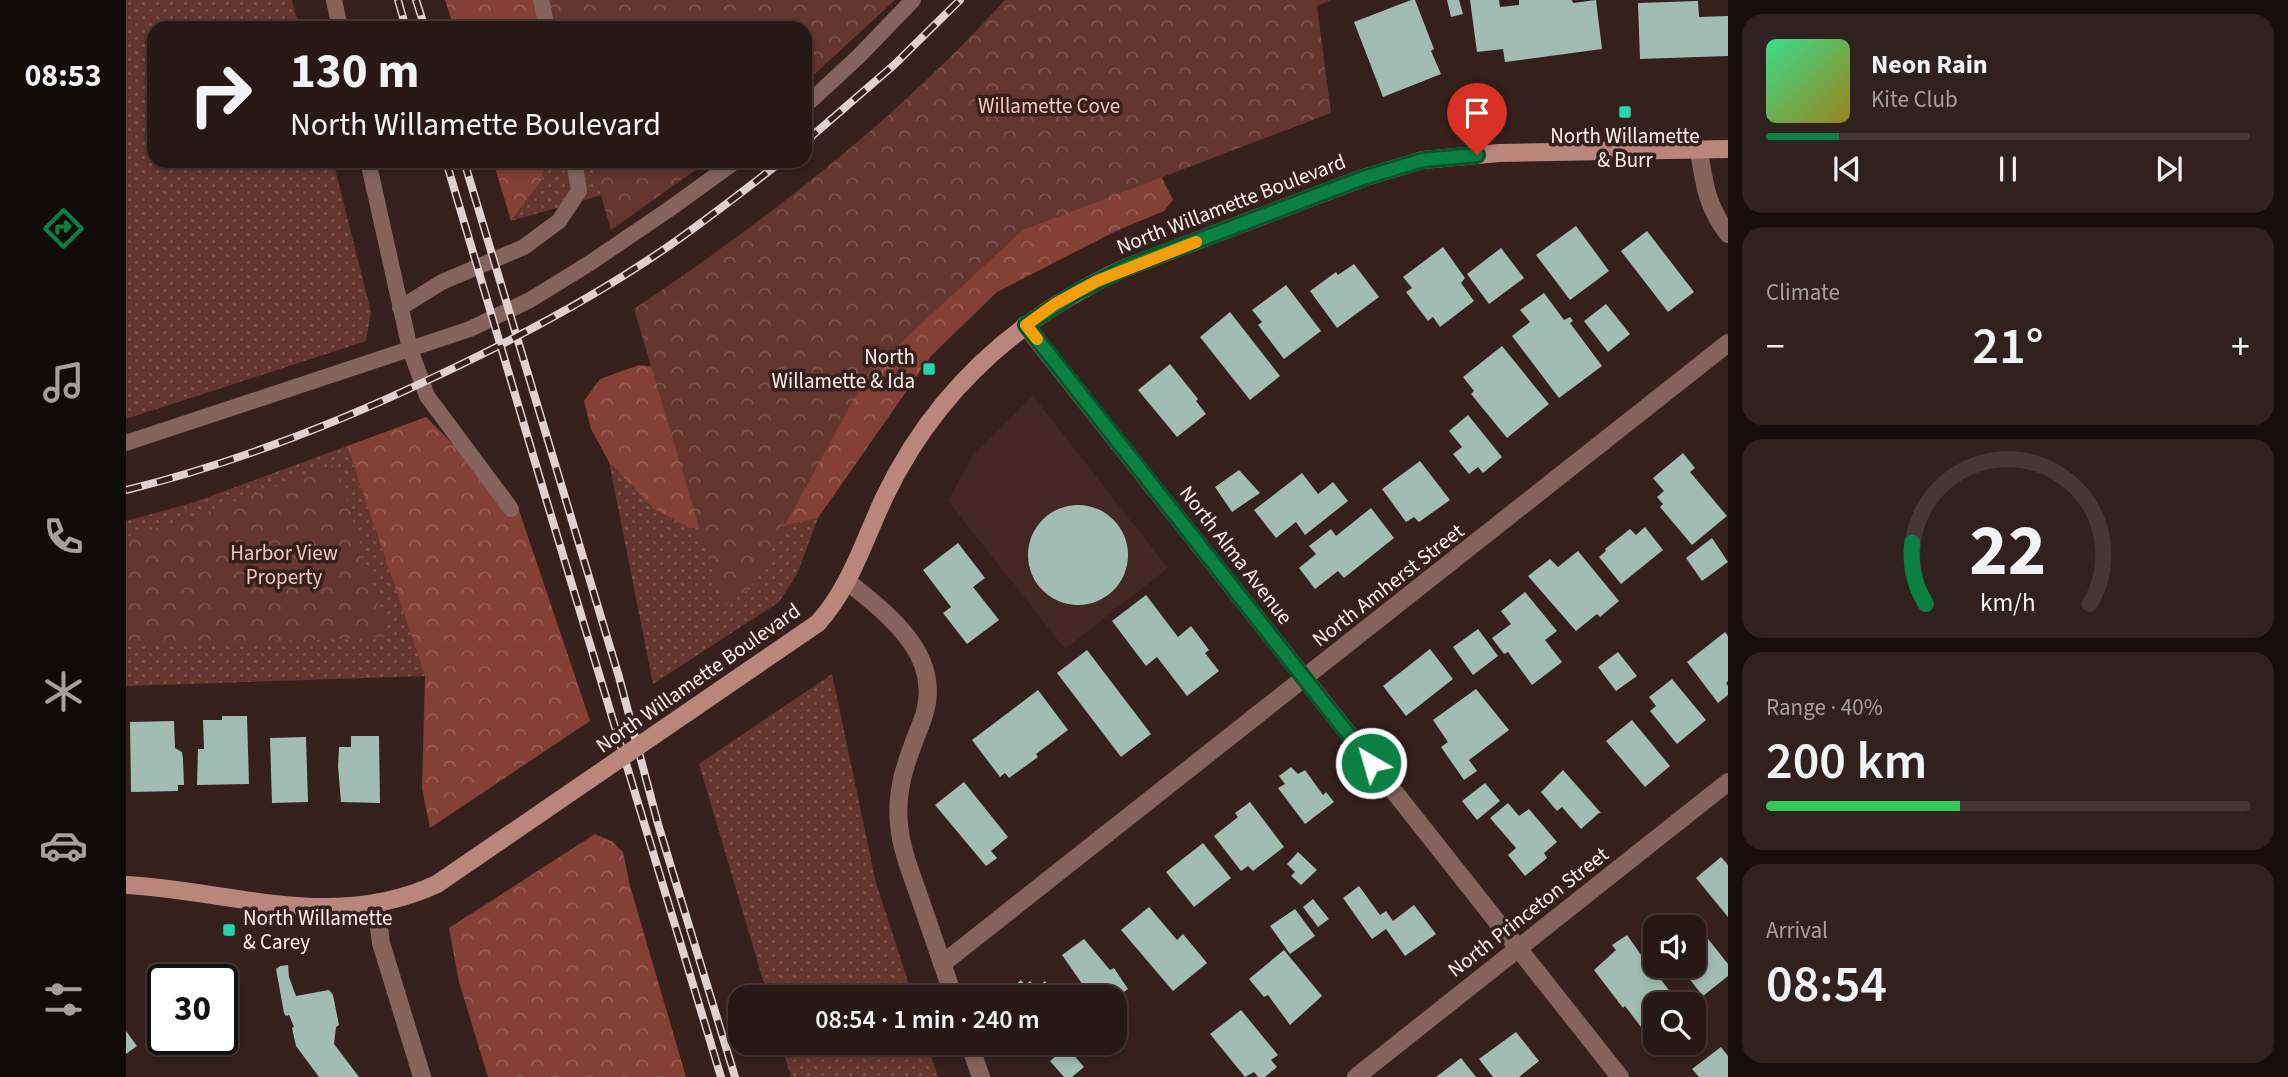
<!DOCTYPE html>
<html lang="en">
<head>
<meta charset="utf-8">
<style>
  :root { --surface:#281815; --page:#30211e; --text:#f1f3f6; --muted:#a5a0a0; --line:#443734; --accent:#0b8043 }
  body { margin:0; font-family:"Source Sans 3",sans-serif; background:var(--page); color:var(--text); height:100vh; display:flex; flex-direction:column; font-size:26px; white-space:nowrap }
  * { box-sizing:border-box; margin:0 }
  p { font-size:23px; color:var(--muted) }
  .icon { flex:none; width:38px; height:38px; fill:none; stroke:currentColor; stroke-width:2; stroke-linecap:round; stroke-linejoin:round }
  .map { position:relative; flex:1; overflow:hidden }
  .panel { display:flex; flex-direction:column; gap:14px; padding:14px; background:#160d0c; width:560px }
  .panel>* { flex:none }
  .hud { position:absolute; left:21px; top:21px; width:665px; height:147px; border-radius:21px; box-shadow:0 4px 10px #0003,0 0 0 2px var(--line); background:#281815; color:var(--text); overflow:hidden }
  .controls { position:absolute; left:1517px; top:915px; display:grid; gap:14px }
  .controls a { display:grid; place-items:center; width:63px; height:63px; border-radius:14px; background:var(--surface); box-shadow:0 4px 10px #0003,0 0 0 2px var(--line); font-size:35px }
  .speed { position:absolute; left:21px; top:964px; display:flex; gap:14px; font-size:35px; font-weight:700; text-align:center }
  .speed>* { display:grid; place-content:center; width:91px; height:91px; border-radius:50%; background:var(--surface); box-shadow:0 4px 10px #0003,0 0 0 2px var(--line); line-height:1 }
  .speed .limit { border:4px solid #111; border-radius:10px; background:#fff; color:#111 }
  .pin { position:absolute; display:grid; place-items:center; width:60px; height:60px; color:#fff; margin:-72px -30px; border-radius:50% 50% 50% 0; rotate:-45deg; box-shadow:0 0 7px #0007 }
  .pin .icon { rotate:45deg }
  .me { position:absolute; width:77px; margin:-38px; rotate:322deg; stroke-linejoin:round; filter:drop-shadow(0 0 5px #0008) }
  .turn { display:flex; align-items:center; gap:24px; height:147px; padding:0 28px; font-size:32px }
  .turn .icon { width:91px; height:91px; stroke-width:2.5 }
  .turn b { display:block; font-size:49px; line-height:60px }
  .big { font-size:52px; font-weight:600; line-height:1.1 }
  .panel .card { flex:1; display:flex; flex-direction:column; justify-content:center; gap:10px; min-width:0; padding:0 24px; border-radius:21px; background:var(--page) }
  .panel .dial { align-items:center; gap:0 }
  .dial svg { height:182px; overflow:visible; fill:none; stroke:var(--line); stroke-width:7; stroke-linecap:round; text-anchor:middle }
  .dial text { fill:var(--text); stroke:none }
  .song { display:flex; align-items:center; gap:21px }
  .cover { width:84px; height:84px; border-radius:10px; background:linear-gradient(135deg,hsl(150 70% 55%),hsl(50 70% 35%)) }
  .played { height:7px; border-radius:4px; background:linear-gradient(90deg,var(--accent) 15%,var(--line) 15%) }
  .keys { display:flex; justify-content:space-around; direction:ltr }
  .heat { display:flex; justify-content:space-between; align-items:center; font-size:38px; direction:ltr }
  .charge { height:10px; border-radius:5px; background:linear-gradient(90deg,#34c759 40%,var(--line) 0) }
  .trip { position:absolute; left:602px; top:985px; width:399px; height:70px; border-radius:21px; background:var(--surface); box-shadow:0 4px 10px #0003,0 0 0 2px var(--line); font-weight:600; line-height:70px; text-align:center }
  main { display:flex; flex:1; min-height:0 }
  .dock { display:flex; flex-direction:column; width:126px; justify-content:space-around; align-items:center; background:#100a08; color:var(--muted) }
  .dock .icon { width:49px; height:49px }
  .dock .current { color:var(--accent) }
  .dock b { font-size:32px; color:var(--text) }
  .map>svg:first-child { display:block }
  .built { fill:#432722 }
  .grass { fill:url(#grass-dots) }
  .forest { fill:url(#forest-crowns) }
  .park { fill:url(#park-crowns) }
  .building { fill:#a1bdb3 }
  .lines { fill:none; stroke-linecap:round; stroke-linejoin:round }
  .service { stroke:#84645d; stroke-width:16 }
  .minor { stroke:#84645d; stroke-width:18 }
  .tertiary { stroke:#84645d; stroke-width:18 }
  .secondary { stroke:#ba867c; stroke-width:18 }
  .rail-casing { stroke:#dfd1cf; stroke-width:8 }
  .rail { stroke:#35201c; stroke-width:5; stroke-dasharray:16; stroke-linecap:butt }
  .secondary-bridge { stroke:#ba867c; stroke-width:18 }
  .route-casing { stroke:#07532c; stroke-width:18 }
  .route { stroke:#0b8043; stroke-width:12 }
  .slow { stroke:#f59e0b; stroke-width:12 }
  .poi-dot { fill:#26d5ae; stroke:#35201c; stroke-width:2.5 }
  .labels { text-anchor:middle; stroke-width:7; stroke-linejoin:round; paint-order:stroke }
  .park-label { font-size:21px; fill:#f2c7be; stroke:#35201c }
  .poi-label { font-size:21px; fill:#fef1ef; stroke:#35201c }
  .street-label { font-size:21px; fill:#fef1ef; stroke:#35201c }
</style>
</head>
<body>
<main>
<nav class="dock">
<b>08:53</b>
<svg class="icon current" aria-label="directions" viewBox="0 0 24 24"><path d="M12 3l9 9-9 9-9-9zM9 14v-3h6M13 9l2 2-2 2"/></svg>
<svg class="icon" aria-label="music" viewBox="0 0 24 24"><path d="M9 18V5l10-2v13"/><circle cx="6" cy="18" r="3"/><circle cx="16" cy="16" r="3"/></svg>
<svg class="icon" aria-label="phone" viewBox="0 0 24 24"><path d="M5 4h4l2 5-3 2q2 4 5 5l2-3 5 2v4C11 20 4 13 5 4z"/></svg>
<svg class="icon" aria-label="climate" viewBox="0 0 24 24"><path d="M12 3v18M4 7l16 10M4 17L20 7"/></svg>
<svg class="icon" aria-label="car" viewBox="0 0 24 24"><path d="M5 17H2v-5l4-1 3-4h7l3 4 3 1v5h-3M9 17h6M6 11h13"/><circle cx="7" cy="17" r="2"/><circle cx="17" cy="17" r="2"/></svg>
<svg class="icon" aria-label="filters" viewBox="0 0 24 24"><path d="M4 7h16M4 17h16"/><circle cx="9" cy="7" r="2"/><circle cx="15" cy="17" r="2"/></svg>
</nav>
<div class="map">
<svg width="1602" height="1077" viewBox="0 0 1602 1077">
  <defs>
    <pattern id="grass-dots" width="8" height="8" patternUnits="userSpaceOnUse" patternTransform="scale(1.75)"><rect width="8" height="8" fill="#65362e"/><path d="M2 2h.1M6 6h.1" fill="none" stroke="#7c544d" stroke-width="1.8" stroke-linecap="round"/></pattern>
    <pattern id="forest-crowns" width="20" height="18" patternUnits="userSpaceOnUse" patternTransform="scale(1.75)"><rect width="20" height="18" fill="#854035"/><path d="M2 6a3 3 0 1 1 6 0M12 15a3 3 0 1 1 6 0" fill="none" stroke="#975c53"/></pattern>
    <pattern id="park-crowns" width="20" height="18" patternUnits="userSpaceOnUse" patternTransform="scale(1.75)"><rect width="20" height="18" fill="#65362e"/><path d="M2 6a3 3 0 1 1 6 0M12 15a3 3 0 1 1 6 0" fill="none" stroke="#7c544d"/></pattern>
  </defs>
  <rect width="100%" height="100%" fill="#35201c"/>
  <path class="built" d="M 907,396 L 1042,568 L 939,649 L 822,501 L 847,455 Z"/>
  <path class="grass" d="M 0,0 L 166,0 L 173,28 L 28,28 L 28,161 L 207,161 L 245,312 L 240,341 L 0,419 Z
    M 420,161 L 554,161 L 528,180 L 385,221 L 415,181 Z
    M 221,446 L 299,676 L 0,686 L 0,521 L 66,503 Z
    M 483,462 L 527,508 L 656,526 L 692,518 L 671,574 L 653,602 L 527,684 Z
    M 706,674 L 750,883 L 787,997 L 642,997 L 573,764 Z
    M 655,1043 L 801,1043 L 812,1077 L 665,1077 Z"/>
  <path class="forest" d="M 319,0 L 447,0 L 448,28 L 328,28 Z
    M 367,161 L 420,161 L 415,181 L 385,221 Z
    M 1032,170 L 1047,200 L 1038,211 L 988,232 L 871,292 L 805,356 L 692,518 L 657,526 L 619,530 L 564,528 L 527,508 L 483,462 L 465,429 L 458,401 L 474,379 L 513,365 L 547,369 L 748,275 Z
    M 300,417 L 393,510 L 464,721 L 304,828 L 296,788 L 299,676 L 221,446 Z
    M 469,834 L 487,842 L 497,852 L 504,886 L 560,1077 L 362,1077 L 333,982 L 323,928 Z"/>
  <path class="park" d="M 417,0 L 769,0 L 679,83 L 679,28 L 426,28 Z
    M 879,0 L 1205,0 L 1191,6 L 1205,113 L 897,230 L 742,373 L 625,588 L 597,607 L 508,309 C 642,219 770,120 879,0 Z
    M 465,161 L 582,161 L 485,230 Z
    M 210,464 L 262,637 L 0,647 L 0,537 L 66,517 Z"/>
  <path class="building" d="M 1285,0 L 1289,0 L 1308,49 L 1305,51 L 1315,74 L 1257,97 L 1228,22 Z
    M 1321,0 L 1333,0 L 1337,14 L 1325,17 Z
    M 1344,0 L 1373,0 L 1374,7 L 1393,5 L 1393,0 L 1446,0 L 1447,3 L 1470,0 L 1476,49 L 1379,62 L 1377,49 L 1351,52 Z
    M 1572,1 L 1573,17 L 1602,16 L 1602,56 L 1514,59 L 1512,3 Z
    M 1450,226 L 1483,271 L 1444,300 L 1410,255 Z
    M 1521,231 L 1568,292 L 1542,312 L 1495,251 Z
    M 1317,247 L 1339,278 L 1335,283 L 1348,301 L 1314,327 L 1307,317 L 1302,321 L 1280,292 L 1286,288 L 1277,277 Z
    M 1375,248 L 1398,278 L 1363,304 L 1341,274 Z
    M 1228,264 L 1253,297 L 1211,328 L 1184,291 L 1210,272 L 1212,275 Z
    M 1160,285 L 1195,331 L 1158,359 L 1132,325 L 1136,322 L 1126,310 Z
    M 1418,293 L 1438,320 L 1444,317 L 1447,321 L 1444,323 L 1476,366 L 1433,398 L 1386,336 L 1404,322 L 1394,310 Z
    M 1480,304 L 1504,334 L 1482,352 L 1458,321 Z
    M 1104,312 L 1154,376 L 1124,400 L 1074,337 Z
    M 1376,346 L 1423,404 L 1381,438 L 1345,394 L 1348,391 L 1337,377 Z
    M 1044,364 L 1072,399 L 1070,401 L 1080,414 L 1051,437 L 1012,390 Z
    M 1342,415 L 1376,457 L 1357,473 L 1352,467 L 1343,474 L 1327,454 L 1336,447 L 1323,431 Z
    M 1557,453 L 1569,468 L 1564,472 L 1601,516 L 1566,545 L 1534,507 L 1537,504 L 1531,497 L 1538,491 L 1527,478 Z
    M 1294,461 L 1324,500 L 1293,522 L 1288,517 L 1280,522 L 1256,489 Z
    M 1113,470 L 1134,493 L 1106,512 L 1089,487 Z
    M 1176,473 L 1192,494 L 1207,482 L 1222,501 L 1179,535 L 1170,522 L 1150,538 L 1128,510 Z
    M902 555a50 50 0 1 1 100 0a50 50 0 1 1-100 0Z
    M 1245,508 L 1268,538 L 1218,578 L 1212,571 L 1189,589 L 1173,568 L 1190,554 L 1183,546 L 1205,529 L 1210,536 Z
    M 1519,527 L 1537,550 L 1495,584 L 1473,557 L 1480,551 L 1479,549 L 1504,529 L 1510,535 Z
    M 1586,538 L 1602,562 L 1576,581 L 1560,558 Z
    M 832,543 L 859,578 L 847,587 L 873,620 L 841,644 L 817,613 L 825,607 L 797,570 Z
    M 1452,551 L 1493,601 L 1474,617 L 1471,614 L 1450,631 L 1402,576 L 1424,559 L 1432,567 Z
    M 1399,592 L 1431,631 L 1419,640 L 1436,662 L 1406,685 L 1382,652 L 1378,654 L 1366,638 L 1385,624 L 1375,611 Z
    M 1020,595 L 1052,637 L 1065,626 L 1083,650 L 1079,653 L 1093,671 L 1061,696 L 1031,657 L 1020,666 L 986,621 Z
    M 1352,629 L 1372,656 L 1347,675 L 1327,647 Z
    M 1599,632 L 1602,636 L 1602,681 L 1600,683 L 1602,686 L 1602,695 L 1592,703 L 1561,662 Z
    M 1304,649 L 1327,679 L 1280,716 L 1257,686 Z
    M 961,650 L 1025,734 L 995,757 L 931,673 Z
    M 1492,652 L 1511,676 L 1490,691 L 1472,667 Z
    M 1546,679 L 1580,720 L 1551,744 L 1524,711 L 1530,706 L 1523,697 Z
    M 1350,689 L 1383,730 L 1343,760 L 1351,771 L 1338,780 L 1315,747 L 1322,742 L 1307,720 Z
    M 912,690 L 942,730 L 910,754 L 912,757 L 883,778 L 879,773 L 874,777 L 846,740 Z
    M 96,716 L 121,716 L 123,784 L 71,785 L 72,749 L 78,749 L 77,720 L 96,720 Z
    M 1506,720 L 1544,766 L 1519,787 L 1480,741 Z
    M 48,721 L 49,748 L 56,752 L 57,759 L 58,785 L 52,785 L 52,791 L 5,792 L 4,722 Z
    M 225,736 L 253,736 L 254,803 L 215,802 L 212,766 L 213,747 L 225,747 Z
    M 180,737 L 182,802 L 146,803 L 144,738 Z
    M 1165,767 L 1172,774 L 1179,770 L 1197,795 L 1200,792 L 1208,802 L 1179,824 L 1152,788 L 1159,784 L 1153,776 Z
    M 1437,770 L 1475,813 L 1473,813 L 1455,829 L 1436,807 L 1431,811 L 1415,792 Z
    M 838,782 L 882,837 L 865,851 L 871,858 L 860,866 L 809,805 Z
    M 1359,783 L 1374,801 L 1351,820 L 1336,801 Z
    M 1124,802 L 1158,847 L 1127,871 L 1122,866 L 1115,871 L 1088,836 L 1112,817 L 1109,813 Z
    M 1382,803 L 1393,816 L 1403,809 L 1431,842 L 1418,853 L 1421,858 L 1399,876 L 1382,855 L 1390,848 L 1364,818 Z
    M 1077,843 L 1105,878 L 1068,907 L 1040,872 Z
    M 1172,852 L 1191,870 L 1175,885 L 1165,876 L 1169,872 L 1161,864 Z
    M 1595,857 L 1602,865 L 1602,917 L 1570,878 Z
    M 1233,886 L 1254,915 L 1260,911 L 1267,921 L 1288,905 L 1310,934 L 1279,956 L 1260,929 L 1246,939 L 1217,898 Z
    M 1187,899 L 1203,919 L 1192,927 L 1177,907 Z
    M 1023,907 L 1051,940 L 1057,934 L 1081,963 L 1047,991 L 995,930 Z
    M 1169,909 L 1189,936 L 1164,954 L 1144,926 Z
    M 1532,919 L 1539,928 L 1530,928 L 1530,946 L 1518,931 Z
    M 1571,925 L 1602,964 L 1602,976 L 1577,996 L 1561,976 L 1559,978 L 1549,966 L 1568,966 L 1568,928 Z
    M 1501,935 L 1532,979 L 1533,977 L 1545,993 L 1530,1004 L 1530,1017 L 1515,1027 L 1499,1006 L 1497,1008 L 1468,970 L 1490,950 L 1486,945 Z
    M 958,939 L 984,970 L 988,968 L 1002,989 L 990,998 L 966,998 L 936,955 Z
    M 1158,950 L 1196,996 L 1164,1025 L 1142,995 L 1138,997 L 1123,979 Z
    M 162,965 L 163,977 L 170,996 L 203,990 L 207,995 L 213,1025 L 210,1027 L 208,1044 L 233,1077 L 193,1077 L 170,1046 L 166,1028 L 168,1027 L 163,1015 L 160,1016 L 158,1013 L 150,969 L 154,966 Z
    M 895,980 L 899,985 L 904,981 L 910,988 L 919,981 L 932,998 L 882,998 L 886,994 L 883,990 Z
    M 1115,1010 L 1152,1055 L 1145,1060 L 1151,1067 L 1139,1077 L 1132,1077 L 1128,1072 L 1119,1077 L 1084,1034 Z
    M 0,1031 L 11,1046 L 0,1054 Z
    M 1390,1032 L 1413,1061 L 1393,1077 L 1367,1077 L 1353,1059 Z
    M 941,1047 L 958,1067 L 946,1077 L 938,1077 L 924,1061 Z
    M 1595,1047 L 1602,1056 L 1602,1077 L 1573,1077 L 1566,1069 Z
    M 1335,1058 L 1350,1077 L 1310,1077 Z"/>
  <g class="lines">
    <path class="service" d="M 208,0 L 214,28
      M 415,0 L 421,28
      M 679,106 L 733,56 L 787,0
      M 242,161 L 284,349 L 301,396 L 385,509
      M 274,308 L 316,282 L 398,247 L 433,221 L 453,191 L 448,161
      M 0,443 L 344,329 L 404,300 L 464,263 L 542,210 L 610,161"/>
    <path class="minor" d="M 1573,151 C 1578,183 1581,207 1602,234
      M 899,325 L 1494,1077
      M 250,903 L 255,943 L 296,1077
      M 816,964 L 1602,343
      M 1230,1077 L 1602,782"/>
    <path class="tertiary" d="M 722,582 C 766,617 820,659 796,721 C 783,755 769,786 773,824 C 775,849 785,873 793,896 C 805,930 816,964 828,998
      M 843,1043 L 855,1077"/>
    <path class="secondary" d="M 692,623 C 725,586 738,540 759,496 C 810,390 894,316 999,268 L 1237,178 L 1297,160 L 1373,153 L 1602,149
      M 0,885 C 107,891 208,932 311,884"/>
    <defs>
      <path id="rail" d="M 272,0 L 280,28
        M 290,0 L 299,28
        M 679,142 L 768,65 L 834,0
        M 320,161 L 420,499 L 595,1077
        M 338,161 L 493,677 L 532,824 L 609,1077
        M 0,490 C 103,465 204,426 300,381 C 382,343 462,301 537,250 C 578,222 617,191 656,161"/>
    </defs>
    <use href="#rail" class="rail-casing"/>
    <use href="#rail" class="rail"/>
    <path class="secondary-bridge" d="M 311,884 L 692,623"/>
  </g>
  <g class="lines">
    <defs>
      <path id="route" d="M 1245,763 L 900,325 L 949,293 L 999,268 L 1237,178 L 1297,160 L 1351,155"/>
    </defs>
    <use href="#route" class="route-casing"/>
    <use href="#route" class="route"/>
    <path class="slow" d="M 911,339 L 900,325 L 929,304 L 971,281 L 1070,242"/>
  </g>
  <g class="poi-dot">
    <rect x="1492" y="105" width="14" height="14" rx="3.5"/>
    <rect x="796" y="362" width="14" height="14" rx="3.5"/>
    <rect x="96" y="923" width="14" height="14" rx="3.5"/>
  </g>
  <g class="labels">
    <g class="park-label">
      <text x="923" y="113">Willamette Cove</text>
      <text x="158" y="560">Harbor View<tspan x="158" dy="24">Property</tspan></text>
    </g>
    <g class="poi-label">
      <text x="1499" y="143">North Willamette<tspan x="1499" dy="24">&amp; Burr</tspan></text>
      <text x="789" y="364" text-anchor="end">North<tspan x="789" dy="24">Willamette &amp; Ida</tspan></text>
      <text x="117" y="925" text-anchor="start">North Willamette<tspan x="117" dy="24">&amp; Carey</tspan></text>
    </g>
    <g class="street-label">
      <text transform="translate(1105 204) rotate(-21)" y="7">North Willamette Boulevard</text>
      <text transform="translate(1110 555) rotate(52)" y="7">North Alma Avenue</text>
      <text transform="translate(1262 585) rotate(-38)" y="7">North Amherst Street</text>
      <text transform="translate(572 678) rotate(-35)" y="7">North Willamette Boulevard</text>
      <text transform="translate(1402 912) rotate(-38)" y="7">North Princeton Street</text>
    </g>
  </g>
</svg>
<div class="controls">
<a><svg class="icon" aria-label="sound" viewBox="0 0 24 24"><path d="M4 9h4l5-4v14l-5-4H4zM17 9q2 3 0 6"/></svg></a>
<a><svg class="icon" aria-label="search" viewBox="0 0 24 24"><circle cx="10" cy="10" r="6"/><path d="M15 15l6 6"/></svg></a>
</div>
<div class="speed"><div class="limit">30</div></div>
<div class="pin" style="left:1351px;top:155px;background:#d93025"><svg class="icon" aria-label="arrive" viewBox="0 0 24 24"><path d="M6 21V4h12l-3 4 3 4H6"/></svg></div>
<svg class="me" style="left:1245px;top:763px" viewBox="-20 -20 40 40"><circle r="17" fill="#0b8043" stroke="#fff" stroke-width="3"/><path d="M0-11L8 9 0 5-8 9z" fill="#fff"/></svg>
<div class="trip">08:54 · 1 min · 240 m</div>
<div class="hud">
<div class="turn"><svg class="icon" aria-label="right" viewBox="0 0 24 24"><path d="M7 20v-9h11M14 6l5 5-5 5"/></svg><div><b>130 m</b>North Willamette Boulevard</div></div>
</div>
</div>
<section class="panel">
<div class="card">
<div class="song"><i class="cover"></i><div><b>Neon Rain</b><p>Kite Club</p></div></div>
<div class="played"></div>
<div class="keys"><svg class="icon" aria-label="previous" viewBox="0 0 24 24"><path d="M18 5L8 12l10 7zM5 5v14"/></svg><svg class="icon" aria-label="pause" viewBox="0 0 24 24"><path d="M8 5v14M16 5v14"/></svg><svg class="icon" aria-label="next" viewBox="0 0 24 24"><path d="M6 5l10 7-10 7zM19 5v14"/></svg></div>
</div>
<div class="card"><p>Climate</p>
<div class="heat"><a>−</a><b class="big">21°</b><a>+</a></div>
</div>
<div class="card dial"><svg viewBox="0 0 100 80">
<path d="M14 69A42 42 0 1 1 86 69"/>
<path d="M14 69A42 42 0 0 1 8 42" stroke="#0b8043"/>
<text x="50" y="56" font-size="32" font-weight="700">22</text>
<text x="50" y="72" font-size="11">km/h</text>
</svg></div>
<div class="card"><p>Range · 40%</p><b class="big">200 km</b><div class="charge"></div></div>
<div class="card"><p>Arrival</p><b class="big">08:54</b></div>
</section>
</main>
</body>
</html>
